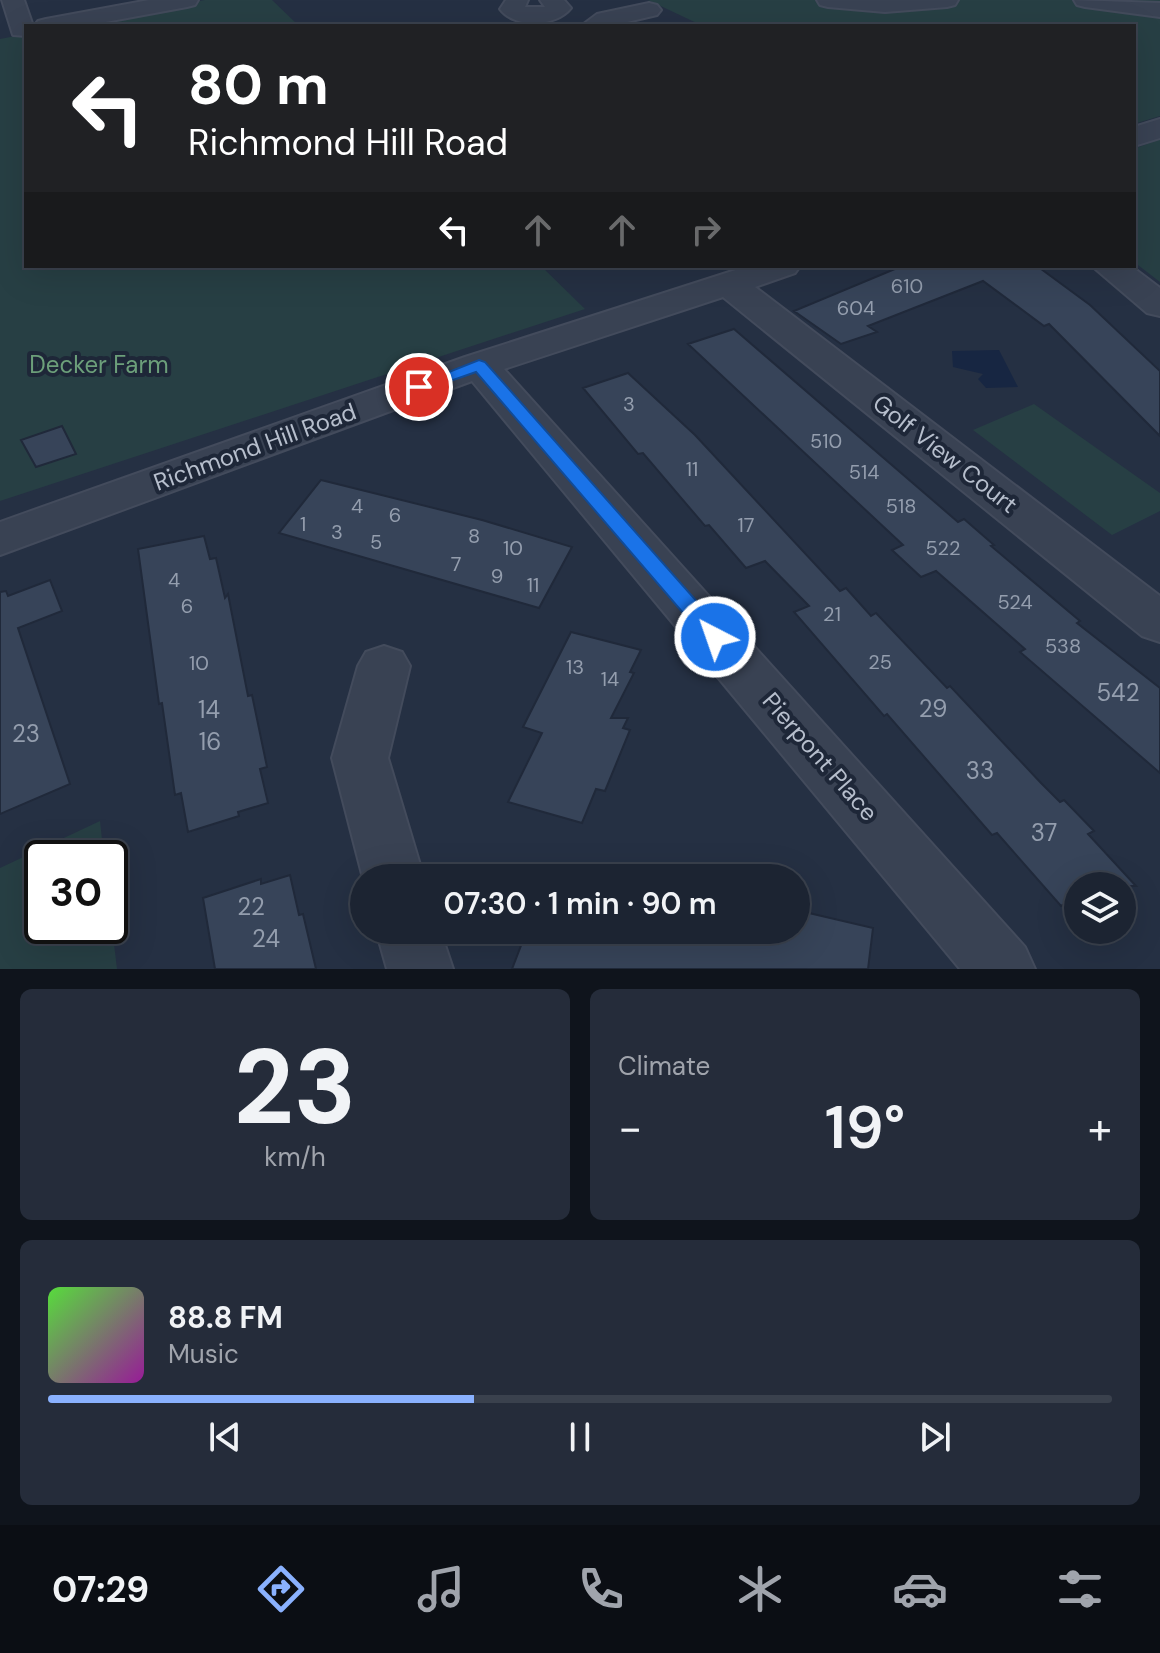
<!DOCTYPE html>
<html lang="en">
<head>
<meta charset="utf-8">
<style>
  :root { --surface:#1c2432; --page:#252c3a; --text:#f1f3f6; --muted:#a0a4ac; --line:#3a414d; --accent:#8ab1fe }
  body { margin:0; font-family:"DM Sans",sans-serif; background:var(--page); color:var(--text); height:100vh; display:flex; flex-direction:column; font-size:30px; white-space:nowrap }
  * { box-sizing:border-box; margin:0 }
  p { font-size:26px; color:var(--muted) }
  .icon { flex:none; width:44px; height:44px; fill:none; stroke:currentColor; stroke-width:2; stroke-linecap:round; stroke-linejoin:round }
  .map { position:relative; height:969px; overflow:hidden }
  .side { display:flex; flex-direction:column; gap:20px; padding:20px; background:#0f141c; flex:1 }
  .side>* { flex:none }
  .banner { position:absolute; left:24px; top:24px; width:1112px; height:244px; border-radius:0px; box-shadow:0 8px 32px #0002,0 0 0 2px var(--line); background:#202124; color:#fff; overflow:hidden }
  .tools { position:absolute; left:1064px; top:872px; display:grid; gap:16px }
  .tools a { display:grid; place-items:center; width:72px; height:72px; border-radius:50%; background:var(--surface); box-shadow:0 8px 32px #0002,0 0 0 2px var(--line); font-size:40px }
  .speed { position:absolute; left:24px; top:840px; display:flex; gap:16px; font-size:40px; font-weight:700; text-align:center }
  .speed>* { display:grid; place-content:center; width:104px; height:104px; border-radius:50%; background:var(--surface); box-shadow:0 8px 32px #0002,0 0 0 2px var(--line); line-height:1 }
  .speed .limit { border:4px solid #111; border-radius:12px; background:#fff; color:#111 }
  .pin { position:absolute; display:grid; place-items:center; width:68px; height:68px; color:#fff; margin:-34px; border:4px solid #fff; border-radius:50%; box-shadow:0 2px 8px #0007 }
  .me { position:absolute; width:88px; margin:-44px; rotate:319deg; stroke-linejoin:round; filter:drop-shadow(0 0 6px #0008) }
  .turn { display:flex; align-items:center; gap:28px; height:168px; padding:0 32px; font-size:36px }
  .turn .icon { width:104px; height:104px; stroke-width:2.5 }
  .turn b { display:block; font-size:56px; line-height:68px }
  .lanes { display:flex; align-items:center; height:76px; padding:0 32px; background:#0003; justify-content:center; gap:40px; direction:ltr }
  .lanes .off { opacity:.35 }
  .big { font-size:60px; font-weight:600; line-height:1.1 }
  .side .tile { flex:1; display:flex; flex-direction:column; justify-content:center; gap:12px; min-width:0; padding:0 28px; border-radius:12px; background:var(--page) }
  .side .dial { align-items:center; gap:0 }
  .dial b { font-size:104px; line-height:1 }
  .song { display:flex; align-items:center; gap:24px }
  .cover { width:96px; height:96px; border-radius:12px; background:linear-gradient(135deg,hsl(110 70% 55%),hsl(300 70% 35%)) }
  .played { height:8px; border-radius:4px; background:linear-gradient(90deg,var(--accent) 40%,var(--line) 40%) }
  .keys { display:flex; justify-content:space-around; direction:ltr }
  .heat { display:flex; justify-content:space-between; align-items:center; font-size:44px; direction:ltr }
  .side .tiles { flex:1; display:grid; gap:20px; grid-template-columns:1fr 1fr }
  .tile:last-child { grid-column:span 2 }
  .trip { position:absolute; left:350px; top:864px; width:460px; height:80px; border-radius:40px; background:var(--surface); box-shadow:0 8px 32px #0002,0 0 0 2px var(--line); font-weight:600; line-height:80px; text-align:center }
  .tab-bar { display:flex; height:128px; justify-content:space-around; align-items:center; background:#0b0e14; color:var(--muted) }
  .tab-bar .icon { width:56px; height:56px }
  .tab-bar .selected { color:var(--accent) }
  .tab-bar b { font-size:36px; color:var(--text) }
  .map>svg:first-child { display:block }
  .green { fill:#273f44 }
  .water { fill:#172642 }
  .building { fill:#374459; stroke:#20293a; stroke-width:2 }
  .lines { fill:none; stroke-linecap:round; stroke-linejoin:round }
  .minor-casing { stroke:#434b5c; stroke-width:4 }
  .minor { fill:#394253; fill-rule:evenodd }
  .route { fill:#1a73e8; stroke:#114b97; stroke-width:2 }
  .labels { text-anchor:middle; stroke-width:8; stroke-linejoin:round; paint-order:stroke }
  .number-label { font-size:20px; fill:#949eae }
  .park-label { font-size:24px; fill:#6c9f7a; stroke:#1e2738 }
  .street-label { font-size:24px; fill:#b6becc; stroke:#1e2738 }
  .near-number-label { font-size:24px; fill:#949eae }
</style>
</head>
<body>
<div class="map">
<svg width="1160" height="969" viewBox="0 0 1160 969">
  <rect width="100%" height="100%" fill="#253043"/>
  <path class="green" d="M 205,0 L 272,0 L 299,26 L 69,26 Z
    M 648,0 L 1160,0 L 1160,116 L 1134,124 L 1134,26 L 703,26 Z
    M 26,34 L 26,266 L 541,266 L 585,309 L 0,501 L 0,39 Z
    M 1160,139 L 1160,282 L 1134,262 L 1134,149 Z
    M 1034,404 L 1160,493 L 1160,511 L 1112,535 L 973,430 Z
    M 100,821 L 104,858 L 42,858 L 42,926 L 110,926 L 110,910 L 117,969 L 0,969 L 0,868 Z"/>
  <path class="water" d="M 999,350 L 1018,387 L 986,388 L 978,379 L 983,374 L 953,367 L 952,351 Z"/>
  <path class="building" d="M 902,266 L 1037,266 L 1090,305 L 1160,371 L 1160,436 L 1049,324 L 1044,326 L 983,281 L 868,326 L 877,332 L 841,344 L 794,311 Z
    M 734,329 L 958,522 L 964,519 L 994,545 L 991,546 L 1080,621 L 1077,623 L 1160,688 L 1160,773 L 1020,652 L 1025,649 L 936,571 L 921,577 L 892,550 L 903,545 L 688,344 Z
    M 628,373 L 695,435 L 840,591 L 846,588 L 871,616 L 876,613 L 947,688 L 950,686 L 1041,783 L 1060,802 L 1064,800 L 1094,831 L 1088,834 L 1136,886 L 1078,886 L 1078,897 L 1061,906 L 997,833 L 992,835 L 887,714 L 884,716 L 794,612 L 809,606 L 765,561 L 746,568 L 709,525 L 705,526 L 643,453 L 638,454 L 583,388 Z
    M 62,426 L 76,454 L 36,467 L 21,440 Z
    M 321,480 L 482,520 L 572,547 L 539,608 L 279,533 Z
    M 204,536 L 210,559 L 216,558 L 225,598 L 228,594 L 248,696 L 252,695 L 267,767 L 260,769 L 268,803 L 238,812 L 239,816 L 188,832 L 181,793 L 175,795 L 162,703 L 159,704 L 138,549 Z
    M 50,580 L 62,611 L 18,628 L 70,784 L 0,814 L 0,592 L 6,591 L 8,596 Z
    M 571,632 L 641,650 L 630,672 L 634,673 L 611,718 L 628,718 L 623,728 L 630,730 L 605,791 L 596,789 L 582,823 L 508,802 L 542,733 L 523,727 Z
    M 290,875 L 299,915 L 303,914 L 316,969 L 215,969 L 203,898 L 261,879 L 261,884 Z
    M 796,910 L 873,928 L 868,969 L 512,969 L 527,930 L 796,930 Z"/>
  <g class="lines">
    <defs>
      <path id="minor" d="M 2,0 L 24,0 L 33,26 L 26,26 L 26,36 L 13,35 Z
        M 149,0 L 198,0 L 195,5 L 187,7 L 84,26 L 34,26 L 38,21 L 46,19 Z
        M 506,0 L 528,0 L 525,7 L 545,7 L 540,0 L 564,0 L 571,8 C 556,27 515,29 500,9 Z
        M 817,0 L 958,0 L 955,5 L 947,7 L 885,12 L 828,7 L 820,5 Z
        M 1074,0 L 1160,3 L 1160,17 L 1085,7 L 1077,5 Z
        M 649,3 L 657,5 L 661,10 L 657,15 L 610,26 L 581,26 L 597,14 Z
        M 1160,119 L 1160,138 L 1134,146 L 1134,127 Z
        M 748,266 L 800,266 L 795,273 L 755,287 L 1160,596 L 1160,642 L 1142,636 L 723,297 L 504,369 L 1025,947 L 1035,969 L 960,969 L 472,381 L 0,555 L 0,522 L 465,357 Z
        M 1092,266 L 1131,266 L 1160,288 L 1160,316 L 1147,313 Z
        M 384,646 L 402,652 L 410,666 L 388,758 L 424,878 L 364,878 L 364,882 L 332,758 L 358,666 L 366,652 Z
        M 376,930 L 440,930 L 453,969 L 387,969 Z"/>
    </defs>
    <use href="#minor" class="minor-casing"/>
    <use href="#minor" class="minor"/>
  </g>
  <path class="route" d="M 479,360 L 485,362 L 723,631 L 726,637 L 723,642 L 708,642 L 476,372 L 419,392 L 411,387 Z"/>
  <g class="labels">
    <g class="number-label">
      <text x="907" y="293">610</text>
      <text x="856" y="315">604</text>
      <text x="629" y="411">3</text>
      <text x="826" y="448">510</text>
      <text x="692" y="476">11</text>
      <text x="864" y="479">514</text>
      <text x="357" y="513">4</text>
      <text x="901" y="513">518</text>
      <text x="395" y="522">6</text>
      <text x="303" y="531">1</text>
      <text x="746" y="532">17</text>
      <text x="337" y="539">3</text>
      <text x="474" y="543">8</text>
      <text x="376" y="549">5</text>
      <text x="513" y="555">10</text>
      <text x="943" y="555">522</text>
      <text x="456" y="571">7</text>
      <text x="497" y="583">9</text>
      <text x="174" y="587">4</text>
      <text x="533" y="592">11</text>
      <text x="1015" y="609">524</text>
      <text x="187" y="613">6</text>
      <text x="832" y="621">21</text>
      <text x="1063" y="653">538</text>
      <text x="880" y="669">25</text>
      <text x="199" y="670">10</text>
      <text x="575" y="674">13</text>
      <text x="610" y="686">14</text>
    </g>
    <g class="park-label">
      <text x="99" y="373">Decker Farm</text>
    </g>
    <g class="street-label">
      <text transform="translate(255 447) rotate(-20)" y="8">Richmond Hill Road</text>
      <text transform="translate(945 454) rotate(38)" y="8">Golf View Court</text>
      <text transform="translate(820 757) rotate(49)" y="8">Pierpont Place</text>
    </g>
    <g class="near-number-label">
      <text x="1118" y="701">542</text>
      <text x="933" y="717">29</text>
      <text x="209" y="718">14</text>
      <text x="26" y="742">23</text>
      <text x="210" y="750">16</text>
      <text x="980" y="779">33</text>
      <text x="1044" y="841">37</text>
      <text x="251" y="915">22</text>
      <text x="266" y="947">24</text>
    </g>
  </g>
</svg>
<div class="tools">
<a><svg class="icon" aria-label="layers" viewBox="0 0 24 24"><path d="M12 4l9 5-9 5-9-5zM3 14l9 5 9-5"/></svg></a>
</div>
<div class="speed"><div class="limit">30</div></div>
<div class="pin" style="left:419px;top:387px;background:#d93025"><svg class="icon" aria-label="arrive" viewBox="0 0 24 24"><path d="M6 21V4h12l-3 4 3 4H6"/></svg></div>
<svg class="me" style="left:715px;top:637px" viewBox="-20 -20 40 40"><circle r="17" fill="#1a73e8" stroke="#fff" stroke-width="3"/><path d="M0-11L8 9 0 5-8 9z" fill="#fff"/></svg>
<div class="trip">07:30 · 1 min · 90 m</div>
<div class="banner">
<div class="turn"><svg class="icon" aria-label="left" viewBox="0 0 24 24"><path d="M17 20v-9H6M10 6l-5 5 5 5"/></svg><div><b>80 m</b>Richmond Hill Road</div></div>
<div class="lanes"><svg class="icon" aria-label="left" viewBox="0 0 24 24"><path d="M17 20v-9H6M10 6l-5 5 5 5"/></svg><svg class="icon off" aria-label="ahead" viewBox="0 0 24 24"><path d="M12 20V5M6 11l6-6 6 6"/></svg><svg class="icon off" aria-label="ahead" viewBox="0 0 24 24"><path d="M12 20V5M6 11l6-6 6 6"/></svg><svg class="icon off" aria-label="right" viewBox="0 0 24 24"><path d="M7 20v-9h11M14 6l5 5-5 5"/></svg></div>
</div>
</div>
<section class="side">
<div class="tiles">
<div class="tile dial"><b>23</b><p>km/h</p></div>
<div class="tile"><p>Climate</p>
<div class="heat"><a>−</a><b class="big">19°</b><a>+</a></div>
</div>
<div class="tile">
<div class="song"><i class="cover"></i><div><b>88.8 FM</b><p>Music</p></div></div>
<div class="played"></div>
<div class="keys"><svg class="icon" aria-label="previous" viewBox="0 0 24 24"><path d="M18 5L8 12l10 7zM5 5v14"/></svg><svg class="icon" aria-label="pause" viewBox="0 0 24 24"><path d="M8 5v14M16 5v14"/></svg><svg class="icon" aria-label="next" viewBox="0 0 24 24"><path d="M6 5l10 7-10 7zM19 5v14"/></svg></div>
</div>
</div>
</section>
<nav class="tab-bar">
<b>07:29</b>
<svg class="icon selected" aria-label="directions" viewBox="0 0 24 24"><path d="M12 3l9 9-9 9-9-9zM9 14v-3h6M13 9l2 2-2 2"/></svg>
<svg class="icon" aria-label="music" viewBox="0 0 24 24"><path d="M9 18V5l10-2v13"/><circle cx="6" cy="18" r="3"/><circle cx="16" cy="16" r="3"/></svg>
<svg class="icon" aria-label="phone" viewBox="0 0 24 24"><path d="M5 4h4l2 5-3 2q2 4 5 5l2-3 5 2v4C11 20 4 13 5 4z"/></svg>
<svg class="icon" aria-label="climate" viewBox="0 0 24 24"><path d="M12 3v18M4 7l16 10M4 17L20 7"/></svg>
<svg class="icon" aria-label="car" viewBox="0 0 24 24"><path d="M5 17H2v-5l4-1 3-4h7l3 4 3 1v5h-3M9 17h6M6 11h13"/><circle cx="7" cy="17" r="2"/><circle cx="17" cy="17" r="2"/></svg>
<svg class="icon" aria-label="filters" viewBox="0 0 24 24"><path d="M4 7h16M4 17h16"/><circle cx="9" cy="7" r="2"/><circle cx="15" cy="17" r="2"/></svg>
</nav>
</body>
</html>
